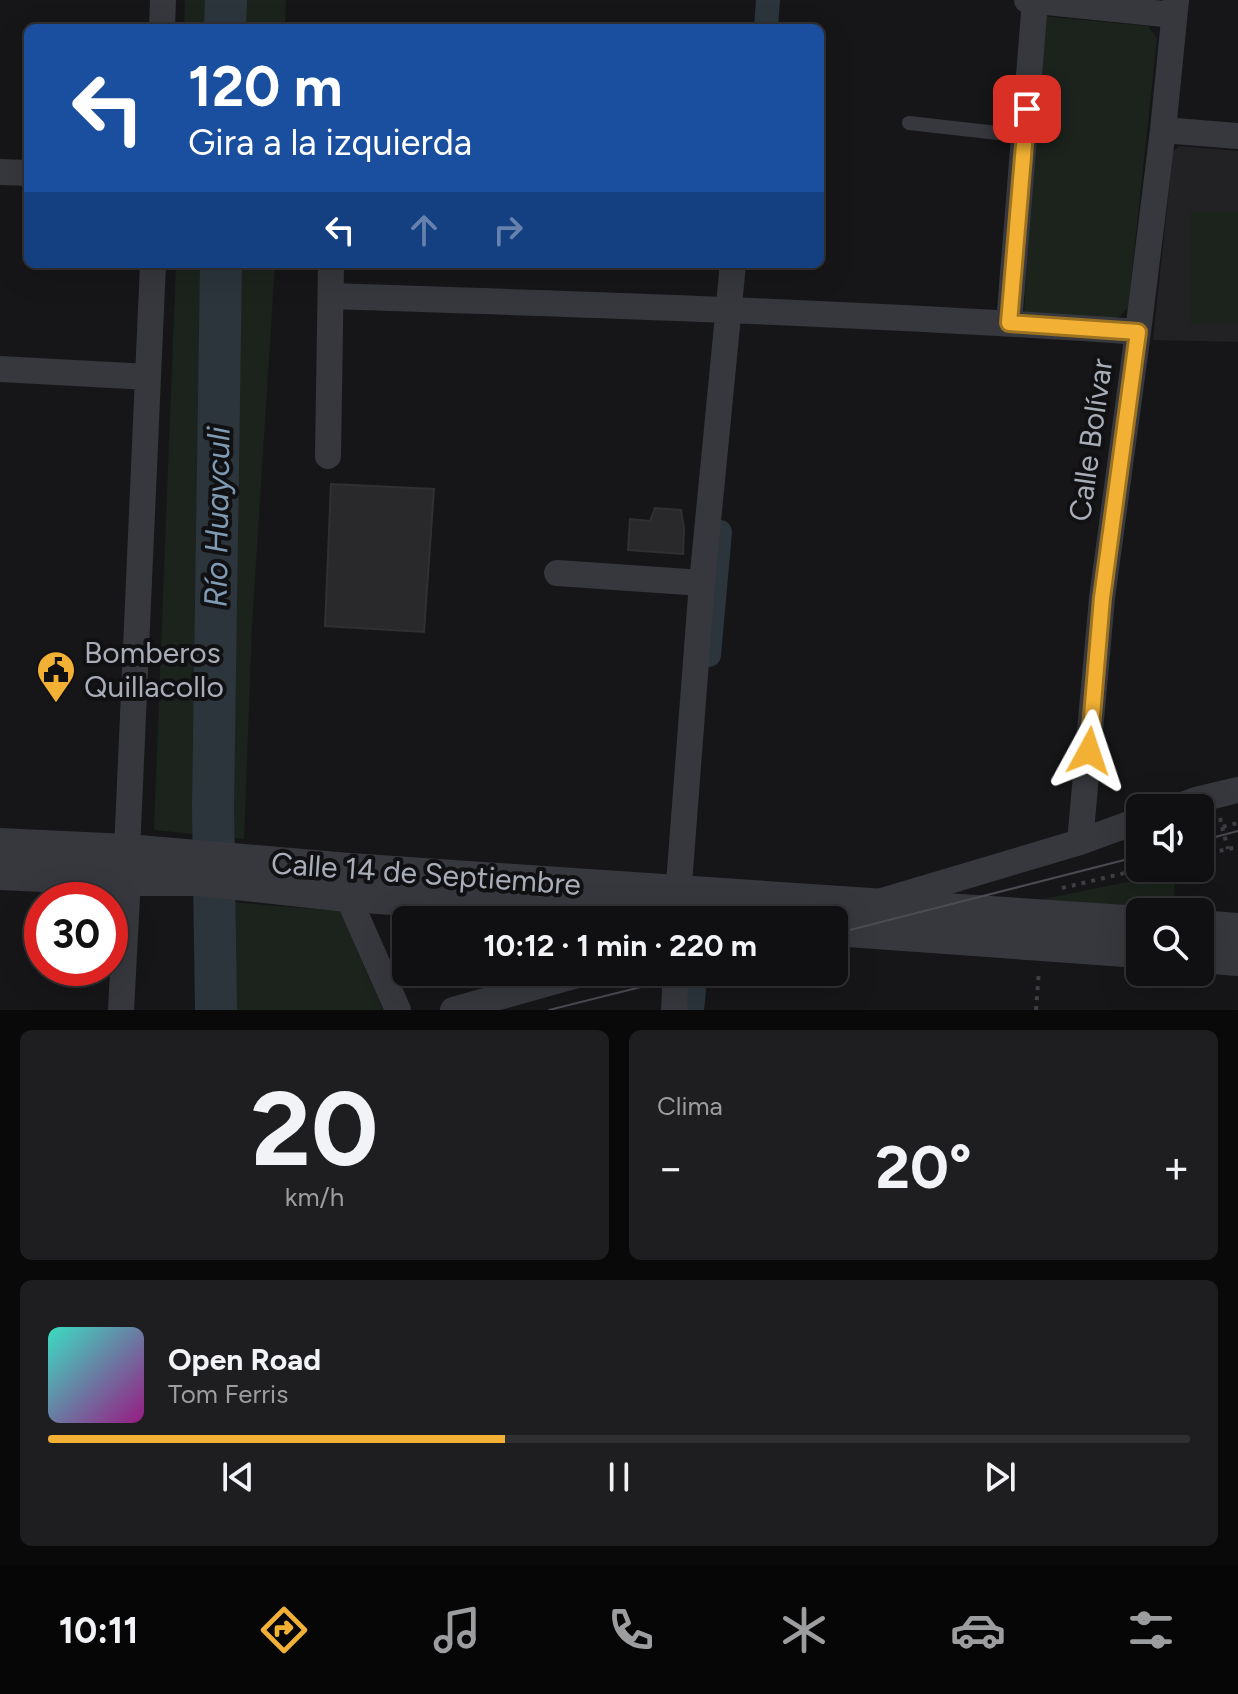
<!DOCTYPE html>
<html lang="es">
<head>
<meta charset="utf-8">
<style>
  :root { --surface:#101012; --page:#1e1e20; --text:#f1f3f6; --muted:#9c9d9f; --line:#303032; --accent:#f2b134 }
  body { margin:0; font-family:Figtree,sans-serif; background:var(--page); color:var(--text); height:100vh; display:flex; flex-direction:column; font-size:30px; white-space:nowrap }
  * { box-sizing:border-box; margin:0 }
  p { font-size:26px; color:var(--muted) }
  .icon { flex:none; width:44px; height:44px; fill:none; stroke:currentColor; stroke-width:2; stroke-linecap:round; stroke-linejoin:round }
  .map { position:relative; height:1010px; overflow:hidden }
  .details { display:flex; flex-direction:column; gap:20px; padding:20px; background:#09090a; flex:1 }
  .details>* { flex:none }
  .hud { position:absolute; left:24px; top:24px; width:800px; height:244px; border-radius:12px; box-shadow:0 8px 32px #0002,0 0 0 2px var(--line); background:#1a4fa0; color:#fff; overflow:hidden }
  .fabs { position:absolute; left:1126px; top:794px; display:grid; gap:16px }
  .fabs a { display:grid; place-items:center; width:88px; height:88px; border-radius:12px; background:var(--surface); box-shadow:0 8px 32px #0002,0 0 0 2px var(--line); font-size:40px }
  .speed { position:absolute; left:24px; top:882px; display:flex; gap:16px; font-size:40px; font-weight:700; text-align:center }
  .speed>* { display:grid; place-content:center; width:104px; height:104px; border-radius:50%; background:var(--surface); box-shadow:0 8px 32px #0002,0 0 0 2px var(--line); line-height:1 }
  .speed .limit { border:12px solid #d22; background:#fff; color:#111 }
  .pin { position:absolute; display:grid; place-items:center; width:68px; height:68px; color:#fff; margin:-34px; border-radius:16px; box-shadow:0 4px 12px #0006 }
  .me { position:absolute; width:88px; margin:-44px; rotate:5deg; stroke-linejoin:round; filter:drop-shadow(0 0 6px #0008) }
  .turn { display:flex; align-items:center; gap:28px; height:168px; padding:0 32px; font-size:36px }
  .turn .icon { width:104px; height:104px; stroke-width:2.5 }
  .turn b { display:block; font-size:56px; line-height:68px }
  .lanes { display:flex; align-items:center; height:76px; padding:0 32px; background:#0003; justify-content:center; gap:40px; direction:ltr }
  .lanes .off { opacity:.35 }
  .big { font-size:60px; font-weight:700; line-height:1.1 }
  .details .widget { flex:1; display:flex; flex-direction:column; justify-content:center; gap:12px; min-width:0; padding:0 28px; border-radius:12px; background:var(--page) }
  .details .dial { align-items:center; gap:0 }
  .dial b { font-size:104px; line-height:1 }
  .song { display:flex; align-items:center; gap:24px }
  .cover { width:96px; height:96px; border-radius:12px; background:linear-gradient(135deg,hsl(170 70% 55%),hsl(310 70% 35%)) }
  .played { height:8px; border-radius:4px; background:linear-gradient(90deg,var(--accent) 40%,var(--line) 40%) }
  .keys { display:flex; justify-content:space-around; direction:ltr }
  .heat { display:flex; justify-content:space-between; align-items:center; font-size:44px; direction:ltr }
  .details .tiles { flex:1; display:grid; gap:20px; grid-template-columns:1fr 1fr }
  .widget:last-child { grid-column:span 2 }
  .trip { position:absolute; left:392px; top:906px; width:456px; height:80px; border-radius:12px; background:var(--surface); box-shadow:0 8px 32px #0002,0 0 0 2px var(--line); font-weight:700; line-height:80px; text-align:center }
  .tabs { display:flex; height:128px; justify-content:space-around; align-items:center; background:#060607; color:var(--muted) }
  .tabs .icon { width:56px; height:56px }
  .tabs .on { color:var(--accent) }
  .tabs b { font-size:36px; color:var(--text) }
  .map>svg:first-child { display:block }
  .built { fill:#222225 }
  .green { fill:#1c231d }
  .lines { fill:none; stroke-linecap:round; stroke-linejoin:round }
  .canal { stroke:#2c353c; stroke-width:24 }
  .river { stroke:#2c353c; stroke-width:42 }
  .building { fill:#29292c; stroke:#303034; stroke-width:2 }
  .path { stroke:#3d3f44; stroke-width:4; stroke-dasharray:4 6; stroke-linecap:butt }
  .service { stroke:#37383d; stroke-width:14 }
  .minor { stroke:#37383d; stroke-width:26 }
  .tertiary { stroke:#37383d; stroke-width:34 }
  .tram { stroke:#4a4c52; stroke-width:2 }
  .route-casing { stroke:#9d7322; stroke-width:20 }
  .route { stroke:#f2b134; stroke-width:14 }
  .labels { text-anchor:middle; stroke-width:8; stroke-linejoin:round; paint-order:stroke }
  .street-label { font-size:30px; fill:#a8adb8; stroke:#111113 }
  .poi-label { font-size:30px; fill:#a8adb8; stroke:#111113; text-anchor:start }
  .water-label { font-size:32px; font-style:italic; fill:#7f9bb3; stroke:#111113 }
</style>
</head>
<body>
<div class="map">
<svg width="1238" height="1010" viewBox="0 0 1238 1010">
  <rect width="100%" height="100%" fill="#161618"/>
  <path class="built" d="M 1179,146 L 1238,151 L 1238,342 L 1153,340 L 1173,152 Z"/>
  <path class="green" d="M 185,0 L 286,0 L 285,28 L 184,28 Z
    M 1040,16 L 1148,26 L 1157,38 L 1128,308 L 1116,320 L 1024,315 Z
    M 1190,212 L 1238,212 L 1238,323 L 1190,323 Z
    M 176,264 L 275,264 L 252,625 L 244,839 L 154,830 Z
    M 1176,872 L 1173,912 L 1015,905 Z
    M 230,902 L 340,911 L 383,1010 L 233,1010 Z"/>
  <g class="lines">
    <path class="canal" d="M 766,28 L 768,0
      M 709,655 L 720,532
      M 692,1010 L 694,990"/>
    <path class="river" d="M 225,28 L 226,0
      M 216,1010 L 213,807 L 221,264"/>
  </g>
  <path class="building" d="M 331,484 L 434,489 L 424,632 L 325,626 Z
    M 655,508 L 681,510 L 684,528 L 683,554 L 628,550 L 630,519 L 650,521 Z"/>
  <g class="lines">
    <path class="path" d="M 1220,818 L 1222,827 L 1238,823
      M 1222,827 L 1228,849
      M 1200,855 L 1238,847
      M 1062,888 L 1146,868
      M 1036,1010 L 1039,970"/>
    <path class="service" d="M 909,123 L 1024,136"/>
    <path class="minor" d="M 1027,0 L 1174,15
      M 162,28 L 163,0
      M 1163,130 L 1238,136
      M 0,172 L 28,173
      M 331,296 C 600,305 870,313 1138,332
      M 1009,323 L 1035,1
      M 0,369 L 148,377
      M 328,456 L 331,264
      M 557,573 L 702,583
      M 1174,808 L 1196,800 L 1238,790
      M 1080,842 L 1102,598 L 1138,332 L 1163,130 L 1176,0
      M 348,881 L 347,895 L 398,1010
      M 677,910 L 702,583 L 733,264
      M 818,920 L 1080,842 L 1140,820
      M 121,1010 L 128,879 L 127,851 L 153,264
      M 453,1010 L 588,972
      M 674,1010 L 676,972"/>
    <path class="tertiary" d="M 0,845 L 127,851 L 349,870 L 1140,923
      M 0,873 L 128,879 L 199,879 L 347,895 L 739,920
      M 1200,927 L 1238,930
      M 834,929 L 1140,951
      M 1200,956 L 1238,959"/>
    <path class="tram" d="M 1200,841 L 1238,831
      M 834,934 L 1140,856
      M 549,1010 L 701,972"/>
  </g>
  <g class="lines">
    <defs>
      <path id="route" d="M 1027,109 L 1009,323 L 1138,332 L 1102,598 L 1089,751"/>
    </defs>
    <use href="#route" class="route-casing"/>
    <use href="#route" class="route"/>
  </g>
  <defs>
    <symbol id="civic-pin" viewBox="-11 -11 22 30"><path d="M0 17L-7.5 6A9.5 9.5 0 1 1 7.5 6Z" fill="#f2b134" stroke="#111113"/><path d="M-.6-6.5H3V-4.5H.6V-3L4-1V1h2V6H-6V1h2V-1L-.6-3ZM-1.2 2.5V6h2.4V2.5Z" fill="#111"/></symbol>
  </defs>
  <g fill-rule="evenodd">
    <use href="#civic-pin" x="34" y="648" width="44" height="60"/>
  </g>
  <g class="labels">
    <g class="street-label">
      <text transform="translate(1091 440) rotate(-82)" y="10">Calle Bolívar</text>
      <text transform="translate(426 874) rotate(4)" y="10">Calle 14 de Septiembre</text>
    </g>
    <g class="poi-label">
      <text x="84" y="663">Bomberos<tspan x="84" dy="34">Quillacollo</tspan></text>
    </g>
    <g class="water-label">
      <text transform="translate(217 517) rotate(-89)" y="11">Río Huayculi</text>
    </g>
  </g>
</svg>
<div class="fabs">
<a><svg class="icon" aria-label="sound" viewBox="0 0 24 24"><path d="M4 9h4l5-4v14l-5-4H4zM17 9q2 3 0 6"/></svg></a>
<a><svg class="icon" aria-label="search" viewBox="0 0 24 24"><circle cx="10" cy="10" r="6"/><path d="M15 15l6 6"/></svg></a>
</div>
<div class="speed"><div class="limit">30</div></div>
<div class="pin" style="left:1027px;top:109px;background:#d93025"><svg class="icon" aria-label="arrive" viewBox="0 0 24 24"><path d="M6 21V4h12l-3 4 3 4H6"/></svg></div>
<svg class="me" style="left:1089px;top:751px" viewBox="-20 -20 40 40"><path d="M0-17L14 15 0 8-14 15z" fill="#f2b134" stroke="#fff" stroke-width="4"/></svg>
<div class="trip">10:12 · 1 min · 220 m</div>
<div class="hud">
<div class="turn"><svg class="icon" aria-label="left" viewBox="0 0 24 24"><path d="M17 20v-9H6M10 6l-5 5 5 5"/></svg><div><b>120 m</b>Gira a la izquierda</div></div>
<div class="lanes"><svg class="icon" aria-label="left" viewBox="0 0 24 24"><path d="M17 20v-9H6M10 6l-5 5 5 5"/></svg><svg class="icon off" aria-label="ahead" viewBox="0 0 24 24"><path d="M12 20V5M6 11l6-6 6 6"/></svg><svg class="icon off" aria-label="right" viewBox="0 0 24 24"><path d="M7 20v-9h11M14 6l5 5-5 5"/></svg></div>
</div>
</div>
<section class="details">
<div class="tiles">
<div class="widget dial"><b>20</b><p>km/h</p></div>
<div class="widget"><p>Clima</p>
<div class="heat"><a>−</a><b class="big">20°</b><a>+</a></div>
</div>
<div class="widget">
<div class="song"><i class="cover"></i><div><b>Open Road</b><p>Tom Ferris</p></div></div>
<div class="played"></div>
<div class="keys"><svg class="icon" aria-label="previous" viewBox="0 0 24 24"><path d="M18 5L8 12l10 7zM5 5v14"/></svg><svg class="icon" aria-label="pause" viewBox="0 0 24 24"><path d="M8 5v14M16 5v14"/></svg><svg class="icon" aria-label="next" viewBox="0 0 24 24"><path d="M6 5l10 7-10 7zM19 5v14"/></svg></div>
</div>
</div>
</section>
<nav class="tabs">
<b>10:11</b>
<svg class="icon on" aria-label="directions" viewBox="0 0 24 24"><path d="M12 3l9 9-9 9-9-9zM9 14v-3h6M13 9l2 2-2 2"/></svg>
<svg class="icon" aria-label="music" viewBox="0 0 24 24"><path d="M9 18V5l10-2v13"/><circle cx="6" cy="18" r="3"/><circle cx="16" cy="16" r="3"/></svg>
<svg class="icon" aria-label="phone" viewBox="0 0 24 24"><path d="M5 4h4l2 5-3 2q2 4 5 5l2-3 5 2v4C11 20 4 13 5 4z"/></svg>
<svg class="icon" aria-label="climate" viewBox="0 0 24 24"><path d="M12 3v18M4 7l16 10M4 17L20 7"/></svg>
<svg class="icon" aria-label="car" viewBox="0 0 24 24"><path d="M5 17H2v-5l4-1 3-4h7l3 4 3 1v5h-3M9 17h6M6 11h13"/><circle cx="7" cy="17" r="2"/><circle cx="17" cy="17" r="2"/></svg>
<svg class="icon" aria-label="filters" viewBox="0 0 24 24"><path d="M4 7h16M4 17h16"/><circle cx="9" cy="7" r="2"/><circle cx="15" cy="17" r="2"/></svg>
</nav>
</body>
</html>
